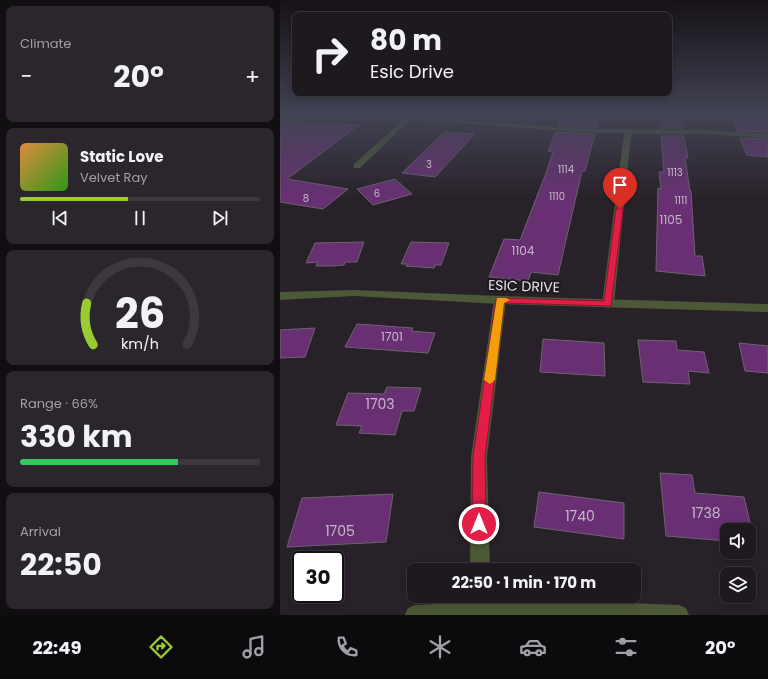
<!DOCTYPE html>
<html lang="en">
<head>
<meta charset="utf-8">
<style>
  :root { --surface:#1e191f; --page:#2b262c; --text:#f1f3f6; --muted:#a1a0a4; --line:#3c383d; --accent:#9bcb33 }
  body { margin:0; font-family:Poppins,sans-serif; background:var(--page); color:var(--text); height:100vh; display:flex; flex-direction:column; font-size:15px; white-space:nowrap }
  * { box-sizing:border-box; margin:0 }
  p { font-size:13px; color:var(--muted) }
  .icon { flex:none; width:22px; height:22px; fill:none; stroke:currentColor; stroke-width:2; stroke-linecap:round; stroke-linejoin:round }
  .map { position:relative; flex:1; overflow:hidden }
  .sheet { display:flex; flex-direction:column; gap:6px; padding:6px; background:#100e11; width:280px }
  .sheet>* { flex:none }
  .top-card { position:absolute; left:12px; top:12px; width:380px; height:84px; border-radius:8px; box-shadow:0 2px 10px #0003,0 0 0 1px var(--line); background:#1e191f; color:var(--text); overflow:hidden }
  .controls { position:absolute; left:440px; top:523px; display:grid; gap:8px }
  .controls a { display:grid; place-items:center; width:36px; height:36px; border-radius:8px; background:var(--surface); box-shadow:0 2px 10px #0003,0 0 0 1px var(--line); font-size:20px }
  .speed { position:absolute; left:12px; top:551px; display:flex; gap:8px; font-size:20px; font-weight:700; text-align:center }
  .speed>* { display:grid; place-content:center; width:52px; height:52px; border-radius:50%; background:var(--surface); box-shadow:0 2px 10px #0003,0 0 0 1px var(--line); line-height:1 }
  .speed .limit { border:2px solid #111; border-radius:6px; background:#fff; color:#111 }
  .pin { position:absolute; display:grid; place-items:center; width:34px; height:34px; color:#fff; margin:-41px -17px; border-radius:50% 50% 50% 0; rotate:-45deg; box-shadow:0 0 4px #0007 }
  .pin .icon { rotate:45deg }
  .me { position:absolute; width:44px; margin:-22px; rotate:0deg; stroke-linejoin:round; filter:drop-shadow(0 0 3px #0008) }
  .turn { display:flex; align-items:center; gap:14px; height:84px; padding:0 12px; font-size:18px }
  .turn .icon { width:52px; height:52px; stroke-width:2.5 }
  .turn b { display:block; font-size:28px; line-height:34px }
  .big { font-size:30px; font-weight:700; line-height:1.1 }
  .sheet .tile { flex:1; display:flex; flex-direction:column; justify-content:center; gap:6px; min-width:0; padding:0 14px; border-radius:8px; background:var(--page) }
  .sheet .dial { align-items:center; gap:0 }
  .dial svg { height:104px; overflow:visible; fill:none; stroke:var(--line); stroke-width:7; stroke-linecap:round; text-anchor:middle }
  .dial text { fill:var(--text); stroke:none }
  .song { display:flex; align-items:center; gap:12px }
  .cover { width:48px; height:48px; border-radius:6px; background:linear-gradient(135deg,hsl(30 70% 55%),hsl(110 70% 35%)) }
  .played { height:4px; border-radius:2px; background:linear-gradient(90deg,var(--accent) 45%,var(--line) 45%) }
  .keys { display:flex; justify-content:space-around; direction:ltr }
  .heat { display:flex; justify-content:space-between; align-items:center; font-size:22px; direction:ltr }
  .charge { height:6px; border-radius:3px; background:linear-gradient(90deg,#34c759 66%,var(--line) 0) }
  .trip { position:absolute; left:127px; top:563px; width:234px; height:40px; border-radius:8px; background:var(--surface); box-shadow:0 2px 10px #0003,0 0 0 1px var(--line); font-weight:700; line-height:40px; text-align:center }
  .tab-bar { display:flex; height:64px; justify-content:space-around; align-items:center; background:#0c0a0c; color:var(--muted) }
  .tab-bar .icon { width:28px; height:28px }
  .tab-bar .current { color:var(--accent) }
  .tab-bar b { font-size:18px; color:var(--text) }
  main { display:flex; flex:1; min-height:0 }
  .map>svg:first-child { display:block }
  .building { fill:#683073; stroke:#6c646d }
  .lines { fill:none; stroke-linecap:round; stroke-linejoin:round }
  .minor { fill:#4c5937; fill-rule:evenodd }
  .tertiary { fill:#4c5937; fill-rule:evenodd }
  .route { fill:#e11d48; stroke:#92132f }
  .slow { fill:#f59e0b }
  .labels { text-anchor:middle; stroke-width:4; stroke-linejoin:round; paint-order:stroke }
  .far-number-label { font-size:10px; fill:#c6b5ca }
  .number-label { font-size:12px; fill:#c6b5ca }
  .street-label { font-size:14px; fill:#e6e1e7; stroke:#1e181f }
  .near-number-label { font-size:14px; fill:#c6b5ca }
</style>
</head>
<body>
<main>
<section class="sheet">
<div class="tile"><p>Climate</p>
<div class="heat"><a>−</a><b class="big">20°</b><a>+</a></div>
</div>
<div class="tile">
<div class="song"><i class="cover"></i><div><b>Static Love</b><p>Velvet Ray</p></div></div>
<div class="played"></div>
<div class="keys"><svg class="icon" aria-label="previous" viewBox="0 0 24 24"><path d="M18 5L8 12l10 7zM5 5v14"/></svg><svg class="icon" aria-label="pause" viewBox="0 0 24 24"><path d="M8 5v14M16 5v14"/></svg><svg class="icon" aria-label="next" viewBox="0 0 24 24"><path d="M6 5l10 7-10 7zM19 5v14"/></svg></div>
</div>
<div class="tile dial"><svg viewBox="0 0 100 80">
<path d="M14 69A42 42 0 1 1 86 69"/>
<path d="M14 69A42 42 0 0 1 9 37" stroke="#9bcb33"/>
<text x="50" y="56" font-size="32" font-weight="700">26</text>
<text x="50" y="72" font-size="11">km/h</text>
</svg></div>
<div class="tile"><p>Range · 66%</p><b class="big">330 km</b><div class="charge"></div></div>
<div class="tile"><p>Arrival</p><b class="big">22:50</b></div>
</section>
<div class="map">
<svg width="488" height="615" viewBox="0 0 488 615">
  <rect width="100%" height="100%" fill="#282129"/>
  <path class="building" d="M 283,114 L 320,114 L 317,128 L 278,125 Z
    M 381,114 L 400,114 L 403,128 L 381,128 Z
    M 452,115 L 488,118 L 488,132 L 458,131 Z
    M 0,122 L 79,125 L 7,179 L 68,189 L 43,209 L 0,202 Z
    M 164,132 L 195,134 L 155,177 L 122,173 Z
    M 276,132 L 315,134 L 305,171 L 302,171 L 278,275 L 251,272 L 248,281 L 209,277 L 224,239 L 240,240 L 266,173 L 273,152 L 268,151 Z
    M 381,136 L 404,136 L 408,158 L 405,158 L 410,191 L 411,191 L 415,256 L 422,256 L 425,276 L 376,271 L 378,188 L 381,189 L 379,172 L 384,172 Z
    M 460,138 L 488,139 L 488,157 L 467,155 Z
    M 115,179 L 132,194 L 93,205 L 77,189 Z
    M 84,242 L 77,262 L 65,262 L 64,265 L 52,266 L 36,266 L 38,262 L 26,263 L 35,243 Z
    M 131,242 L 169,243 L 161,265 L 155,265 L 154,268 L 126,266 L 127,264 L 121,264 Z
    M 77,324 L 133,328 L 131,331 L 155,333 L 148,353 L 65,347 Z
    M 35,328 L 25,357 L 0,358 L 0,330 Z
    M 263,339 L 324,343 L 325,376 L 260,372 Z
    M 358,340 L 396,341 L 397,350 L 424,352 L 429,373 L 408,371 L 410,384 L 363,382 Z
    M 459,343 L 488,346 L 488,373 L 465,371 Z
    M 107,387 L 141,388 L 134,411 L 122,411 L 115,435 L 79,433 L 82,426 L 56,425 L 68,393 L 104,394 Z
    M 380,473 L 412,475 L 415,493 L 464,497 L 475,544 L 469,543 L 469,530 L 447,530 L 447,541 L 386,536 Z
    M 259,492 L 344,503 L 344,539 L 254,527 Z
    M 113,494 L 106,542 L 7,547 L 22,498 Z"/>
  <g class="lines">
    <path class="minor" d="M 65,114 L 94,114 L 314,129 L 426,130 L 488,134 L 488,138 L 426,134 L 351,134 L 334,304 L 328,308 L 322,304 L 344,133 L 314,133 L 130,120 L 80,168 L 74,168 L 74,164 L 123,120 L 68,116 Z
      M 220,296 L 226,300 L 207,457 L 210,570 L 190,570 L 191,457 L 214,300 Z
      M 192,596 L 212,596 L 212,601 L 300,601 L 399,605 L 406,608 L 409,615 L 125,615 L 128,608 L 135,605 L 192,602 Z"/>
    <path class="tertiary" d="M 74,290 L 220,296 L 488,304 L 488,312 L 220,304 L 74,296 L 0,300 L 0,292 Z"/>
  </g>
  <linearGradient id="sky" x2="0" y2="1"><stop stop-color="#161217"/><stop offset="0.57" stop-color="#424354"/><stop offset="1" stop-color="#424354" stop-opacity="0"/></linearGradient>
  <rect width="488" height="200" fill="url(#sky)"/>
  <path class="route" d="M 340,207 L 343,209 L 331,306 L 224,303 L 205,457 L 206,524 L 204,528 L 199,530 L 194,528 L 192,524 L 193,457 L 216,300 L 220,298 L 324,301 L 336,209 Z"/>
  <path class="slow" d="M 217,298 L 226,298 L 230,300 L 224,303 L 215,380 L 210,384 L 204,380 Z"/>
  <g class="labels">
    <g class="far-number-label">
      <text x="149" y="168">3</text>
      <text x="286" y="173">1114</text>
      <text x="395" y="176">1113</text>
      <text x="97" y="197">6</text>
      <text x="277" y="200">1110</text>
      <text x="26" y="202">8</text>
      <text x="401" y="204">1111</text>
    </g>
    <g class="number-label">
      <text x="391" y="224">1105</text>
      <text x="243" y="255">1104</text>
      <text x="112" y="341">1701</text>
    </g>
    <g class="street-label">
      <text transform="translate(244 286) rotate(2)" y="5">ESIC DRIVE</text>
    </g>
    <g class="near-number-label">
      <text x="100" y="409">1703</text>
      <text x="426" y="518">1738</text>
      <text x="300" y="521">1740</text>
      <text x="60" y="536">1705</text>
    </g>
  </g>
</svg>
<div class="controls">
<a><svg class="icon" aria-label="sound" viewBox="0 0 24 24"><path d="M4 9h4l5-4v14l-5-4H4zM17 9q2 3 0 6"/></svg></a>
<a><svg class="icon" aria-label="layers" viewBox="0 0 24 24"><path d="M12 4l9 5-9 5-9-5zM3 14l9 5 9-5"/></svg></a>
</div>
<div class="speed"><div class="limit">30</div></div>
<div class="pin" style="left:340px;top:209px;background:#d93025"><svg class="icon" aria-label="arrive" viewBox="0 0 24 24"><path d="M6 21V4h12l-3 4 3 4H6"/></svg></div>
<svg class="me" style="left:199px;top:524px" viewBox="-20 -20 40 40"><circle r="17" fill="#e11d48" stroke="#fff" stroke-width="3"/><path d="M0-11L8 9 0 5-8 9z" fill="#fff"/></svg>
<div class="trip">22:50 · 1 min · 170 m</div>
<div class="top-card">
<div class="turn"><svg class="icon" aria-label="right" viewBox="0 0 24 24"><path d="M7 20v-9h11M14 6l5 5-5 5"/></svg><div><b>80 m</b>Esic Drive</div></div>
</div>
</div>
</main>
<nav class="tab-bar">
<b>22:49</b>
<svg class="icon current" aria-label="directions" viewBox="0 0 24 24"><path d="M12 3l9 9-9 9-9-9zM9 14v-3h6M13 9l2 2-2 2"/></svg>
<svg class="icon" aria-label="music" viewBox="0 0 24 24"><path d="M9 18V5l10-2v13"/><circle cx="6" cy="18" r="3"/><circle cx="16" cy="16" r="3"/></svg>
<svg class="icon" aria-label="phone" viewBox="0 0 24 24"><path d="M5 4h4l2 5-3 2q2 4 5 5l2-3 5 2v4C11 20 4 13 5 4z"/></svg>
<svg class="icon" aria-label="climate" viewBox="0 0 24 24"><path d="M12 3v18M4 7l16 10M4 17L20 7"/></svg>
<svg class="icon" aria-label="car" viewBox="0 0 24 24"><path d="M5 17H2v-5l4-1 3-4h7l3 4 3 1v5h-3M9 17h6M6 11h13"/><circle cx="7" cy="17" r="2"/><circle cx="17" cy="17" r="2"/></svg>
<svg class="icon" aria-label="filters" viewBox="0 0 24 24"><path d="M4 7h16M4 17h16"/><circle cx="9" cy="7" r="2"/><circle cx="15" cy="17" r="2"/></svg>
<b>20°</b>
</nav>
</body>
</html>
